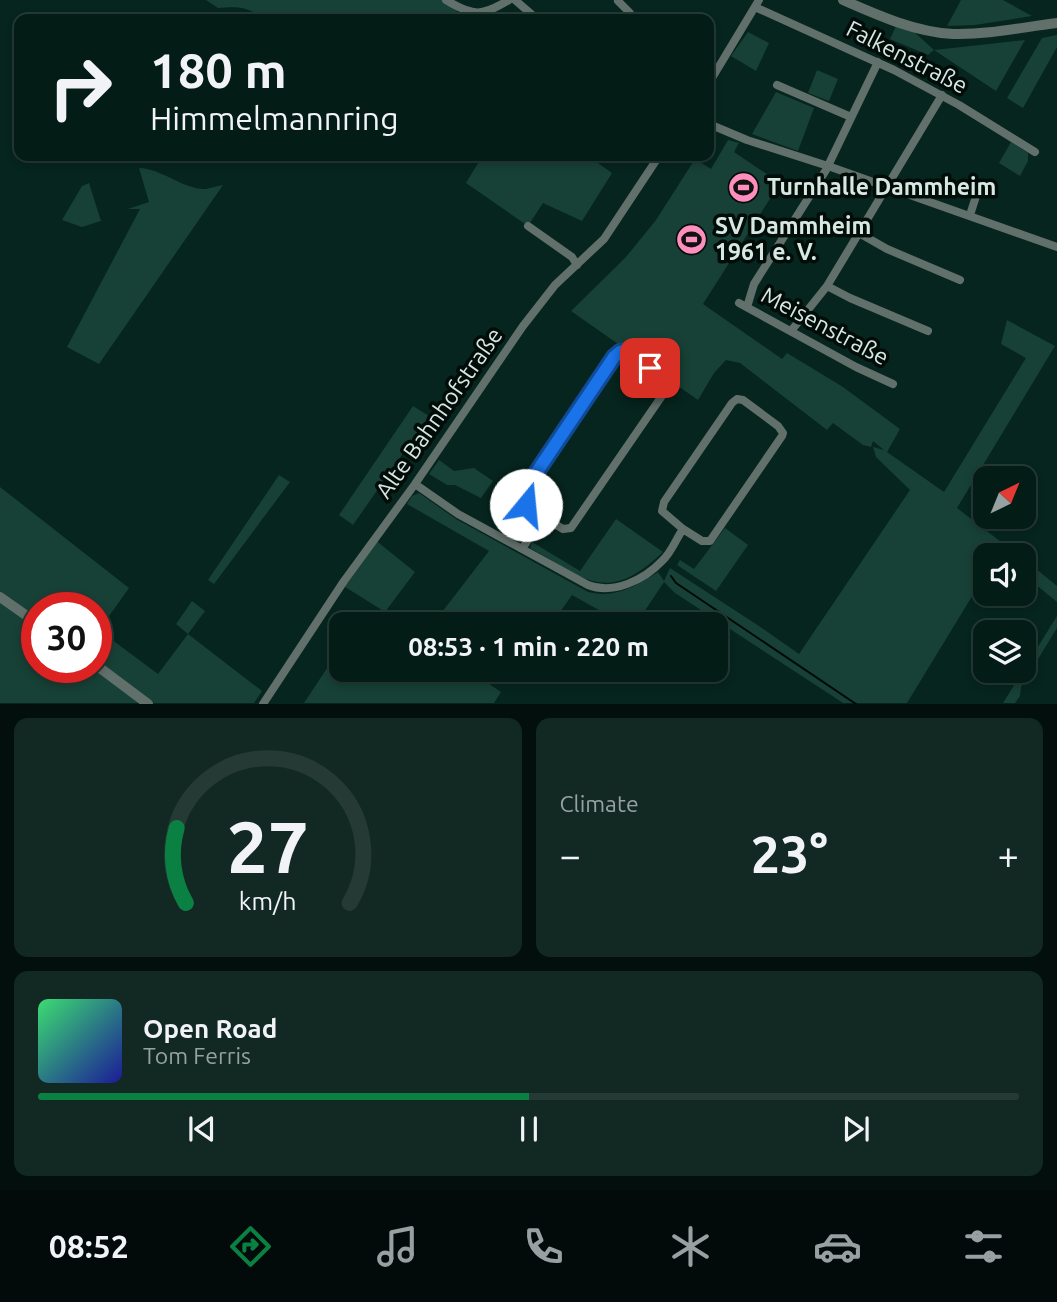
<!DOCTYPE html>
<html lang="en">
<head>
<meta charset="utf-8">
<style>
  :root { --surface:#041c16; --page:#122923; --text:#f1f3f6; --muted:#97a1a1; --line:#253a35; --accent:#0b8043 }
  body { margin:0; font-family:Ubuntu,sans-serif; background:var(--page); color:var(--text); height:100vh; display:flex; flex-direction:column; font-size:26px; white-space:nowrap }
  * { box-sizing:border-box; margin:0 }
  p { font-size:23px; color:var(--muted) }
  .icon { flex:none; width:38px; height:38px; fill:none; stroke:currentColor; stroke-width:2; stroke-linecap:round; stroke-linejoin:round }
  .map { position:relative; height:704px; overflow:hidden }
  .details { display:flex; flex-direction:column; gap:14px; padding:14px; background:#020f0c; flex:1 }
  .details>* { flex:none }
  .banner { position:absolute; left:14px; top:14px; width:700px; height:147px; border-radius:14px; box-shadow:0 4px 10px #0003,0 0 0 2px var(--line); background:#041c16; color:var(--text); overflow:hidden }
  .needle { width:46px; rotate:43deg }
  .tools { position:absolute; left:973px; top:466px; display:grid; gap:14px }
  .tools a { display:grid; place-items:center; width:63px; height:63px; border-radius:14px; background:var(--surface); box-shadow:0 4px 10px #0003,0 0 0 2px var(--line); font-size:35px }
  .speed { position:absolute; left:21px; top:592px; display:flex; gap:14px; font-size:35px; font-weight:700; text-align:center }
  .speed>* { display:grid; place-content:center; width:91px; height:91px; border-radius:50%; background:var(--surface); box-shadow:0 4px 10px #0003,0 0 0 2px var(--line); line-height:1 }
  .speed .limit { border:10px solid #d22; background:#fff; color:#111 }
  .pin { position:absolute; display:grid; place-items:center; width:60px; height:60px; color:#fff; margin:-30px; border-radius:14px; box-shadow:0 4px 10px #0006 }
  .me { position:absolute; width:77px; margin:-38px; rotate:17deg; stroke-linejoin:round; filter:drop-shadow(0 0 5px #0008) }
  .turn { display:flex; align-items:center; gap:24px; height:147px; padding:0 21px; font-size:32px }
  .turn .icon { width:91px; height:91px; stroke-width:2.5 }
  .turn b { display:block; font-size:49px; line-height:60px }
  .big { font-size:52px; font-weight:700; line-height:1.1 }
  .details .widget { flex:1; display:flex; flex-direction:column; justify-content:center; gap:10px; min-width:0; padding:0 24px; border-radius:14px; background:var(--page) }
  .details .dial { align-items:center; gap:0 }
  .dial svg { height:182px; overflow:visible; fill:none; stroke:var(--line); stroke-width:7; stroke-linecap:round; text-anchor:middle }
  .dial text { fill:var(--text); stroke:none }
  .song { display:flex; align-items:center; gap:21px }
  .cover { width:84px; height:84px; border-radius:10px; background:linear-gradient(135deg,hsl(140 70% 55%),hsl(240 70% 35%)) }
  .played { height:7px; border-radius:4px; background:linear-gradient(90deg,var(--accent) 50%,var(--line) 50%) }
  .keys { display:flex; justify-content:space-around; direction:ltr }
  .heat { display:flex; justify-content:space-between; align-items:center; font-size:38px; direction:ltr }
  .details .tiles { flex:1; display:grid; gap:14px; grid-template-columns:1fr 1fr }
  .widget:last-child { grid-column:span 2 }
  .trip { position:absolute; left:329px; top:612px; width:399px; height:70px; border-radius:14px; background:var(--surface); box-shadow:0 4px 10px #0003,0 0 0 2px var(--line); font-weight:700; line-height:70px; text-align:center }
  .tab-bar { display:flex; height:112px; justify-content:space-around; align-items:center; background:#020b09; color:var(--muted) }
  .tab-bar .icon { width:49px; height:49px }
  .tab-bar .current { color:var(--accent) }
  .tab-bar b { font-size:32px; color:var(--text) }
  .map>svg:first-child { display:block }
  .green { fill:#174136; fill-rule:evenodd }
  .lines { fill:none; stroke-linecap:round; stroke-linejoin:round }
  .stream { stroke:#000a05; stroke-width:2 }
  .minor { stroke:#62706b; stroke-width:8 }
  .tertiary { stroke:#62706b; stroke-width:10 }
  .route-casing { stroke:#114b97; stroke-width:18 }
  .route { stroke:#1a73e8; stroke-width:12 }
  .labels { text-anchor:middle; stroke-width:7; stroke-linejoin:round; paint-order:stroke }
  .street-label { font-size:23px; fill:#d7e8e3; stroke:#020c08 }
  .poi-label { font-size:23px; font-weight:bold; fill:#d7e8e3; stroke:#020c08; text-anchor:start }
</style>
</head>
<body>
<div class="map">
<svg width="1057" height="704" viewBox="0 0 1057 704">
  <rect width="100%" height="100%" fill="#06251e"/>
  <path class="green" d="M 206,0 L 446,0 L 460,8 L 450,19 L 266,19 C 246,7 240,6 218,8 Z
    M 961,0 L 1003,0 L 1032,16 L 975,25 L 947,26 Z
    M 896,26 L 912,30 L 934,50 L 1025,40 L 996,91 L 934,50 L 928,55 L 890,39 Z
    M 748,32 L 769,43 L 756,71 L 731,56 Z
    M 1057,35 L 1057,47 L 1023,108 L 1007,98 L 1042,38 Z
    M 817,70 L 838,79 L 829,101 L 808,93 Z
    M 776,92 L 814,108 L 798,151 L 752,134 Z
    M 728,140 L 739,143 L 734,152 L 780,183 L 703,304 L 782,359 L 787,353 L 843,387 L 900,429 L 887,452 L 944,492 L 1026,358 L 1001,344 L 1007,320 L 1055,346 L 957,508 L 1018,555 L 985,555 L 985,575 L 907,703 L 843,703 L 675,593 L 664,582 L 640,618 L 633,624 L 624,624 L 572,595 L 551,625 L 432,625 L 489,551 L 407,504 L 412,496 L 419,493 L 456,519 L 588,592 C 616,599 635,586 658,572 L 664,581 L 670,568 L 759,626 L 799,654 L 910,490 L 876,457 L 873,447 L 884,450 L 873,441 L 871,447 L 863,445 L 833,423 L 827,430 L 740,363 L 726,360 L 714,373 L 698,400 L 571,311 L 626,257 L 656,220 L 695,159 L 711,169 Z
    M 1011,142 L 1028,153 L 1028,161 L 1020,176 L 999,163 Z
    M 479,156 L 588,156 L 612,173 L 582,221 L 543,203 L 528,226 L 466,183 L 481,158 Z
    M 139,168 C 161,168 184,190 206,189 C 211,188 217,186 223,185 L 99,364 L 67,347 L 140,209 L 128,209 L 149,202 Z
    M 89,183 L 101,221 L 82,227 L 62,220 L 82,186 Z
    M 413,406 L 429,416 L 353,525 L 339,515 Z
    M 439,460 L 454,471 L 474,468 L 493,481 L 481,498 L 455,485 L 447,485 L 429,474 Z
    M 279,475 L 290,482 L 214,584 L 208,580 Z
    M 0,487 L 129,588 L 99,630 L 158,674 L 188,634 L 176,624 L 192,601 L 205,611 L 188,634 L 262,691 L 254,703 L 0,703 ZM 37,607 L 96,607 L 96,667 L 37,667 Z
    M 616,519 L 663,552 C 607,605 587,580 530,548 L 532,542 L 580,571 Z
    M 725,528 L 748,545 L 716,591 L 677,565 L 680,560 L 694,569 Z
    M 374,539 L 415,572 L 385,612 L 342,585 Z
    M 1024,559 L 1057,586 L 1057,602 L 1024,575 Z
    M 1057,616 L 1057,628 L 1021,687 L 1020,696 L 1015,703 L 1003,703 Z
    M 341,647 L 341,670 L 469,670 L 501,692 L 494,703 L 304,703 Z"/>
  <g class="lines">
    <path class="stream" d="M 671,576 L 676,583 L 856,704"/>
    <path class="minor" d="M 446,0 C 474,17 482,16 509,0
      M 515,0 L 537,19
      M 618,1 L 630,13 L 629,19
      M 755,7 L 894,70 L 959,105 L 1035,152
      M 709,83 L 759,0
      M 777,85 L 851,117
      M 709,124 L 747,140 L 828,166 L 1057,247
      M 970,215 L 978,190
      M 528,226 L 572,257 L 577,265
      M 859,233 L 887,249 L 960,280
      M 827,286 L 850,298 L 928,331
      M 739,303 L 856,367 L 893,384
      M 747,307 L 754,284 L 826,170 L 878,62
      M 791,331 L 827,286 L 942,95
      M 415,484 L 458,514 L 588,585 C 613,595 644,580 662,561 C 671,553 676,539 683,529 L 662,511 L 664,502 L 732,403 L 737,399 L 743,400 L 778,426 L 783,433 L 782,436 L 710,541 L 702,541 L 683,529
      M 522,549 L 543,517 L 523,501 L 524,491 L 614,357 L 623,351 L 629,352 L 665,378 L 668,384 L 666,390 L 571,528 L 563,529 L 543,517
      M 263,704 L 344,581 L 415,484 L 523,326 L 555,285 L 604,239 L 659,156"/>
    <path class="tertiary" d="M 843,0 C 877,15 915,32 953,34 C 988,35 1023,27 1057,23
      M 0,597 L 37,623
      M 96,665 L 148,704"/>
  </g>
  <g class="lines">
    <defs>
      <path id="route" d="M 526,505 L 522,499 L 524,491 L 614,357 L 620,352 L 626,351 L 650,368"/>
    </defs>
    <use href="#route" class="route-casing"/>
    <use href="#route" class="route"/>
  </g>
  <defs>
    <symbol id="stadium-disc" viewBox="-11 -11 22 22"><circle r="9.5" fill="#fd8ebe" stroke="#020c08"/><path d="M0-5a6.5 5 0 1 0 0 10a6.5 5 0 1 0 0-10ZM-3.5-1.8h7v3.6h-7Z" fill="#111"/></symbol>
  </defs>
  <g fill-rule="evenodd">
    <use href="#stadium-disc" x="726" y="170" width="35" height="35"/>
    <use href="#stadium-disc" x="674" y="222" width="35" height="35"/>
  </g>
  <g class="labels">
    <g class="street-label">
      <text transform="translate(907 57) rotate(27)" y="8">Falkenstraße</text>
      <text transform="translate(825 326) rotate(28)" y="8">Meisenstraße</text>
      <text transform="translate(439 413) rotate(-55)" y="8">Alte Bahnhofstraße</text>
    </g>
    <g class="poi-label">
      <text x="767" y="195">Turnhalle Dammheim</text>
      <text x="715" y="234">SV Dammheim<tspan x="715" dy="26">1961 e. V.</tspan></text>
    </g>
  </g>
</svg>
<div class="tools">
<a><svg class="needle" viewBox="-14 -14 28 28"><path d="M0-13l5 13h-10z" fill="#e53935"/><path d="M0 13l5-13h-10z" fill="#97a1a1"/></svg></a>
<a><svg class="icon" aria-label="sound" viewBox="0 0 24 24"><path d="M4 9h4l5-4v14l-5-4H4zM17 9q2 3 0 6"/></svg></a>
<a><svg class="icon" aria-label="layers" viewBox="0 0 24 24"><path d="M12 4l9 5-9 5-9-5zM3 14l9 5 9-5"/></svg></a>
</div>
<div class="speed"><div class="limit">30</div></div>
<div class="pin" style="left:650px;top:368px;background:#d93025"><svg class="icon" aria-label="arrive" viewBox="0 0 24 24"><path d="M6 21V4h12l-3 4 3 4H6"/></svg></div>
<svg class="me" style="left:526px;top:505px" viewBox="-20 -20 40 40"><circle r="19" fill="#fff"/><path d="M0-13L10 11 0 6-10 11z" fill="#1a73e8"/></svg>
<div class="trip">08:53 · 1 min · 220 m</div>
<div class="banner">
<div class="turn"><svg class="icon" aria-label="right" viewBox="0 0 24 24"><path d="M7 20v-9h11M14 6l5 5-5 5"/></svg><div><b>180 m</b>Himmelmannring</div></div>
</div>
</div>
<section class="details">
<div class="tiles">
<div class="widget dial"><svg viewBox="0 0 100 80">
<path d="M14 69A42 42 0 1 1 86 69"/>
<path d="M14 69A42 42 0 0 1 10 36" stroke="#0b8043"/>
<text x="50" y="56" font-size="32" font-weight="700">27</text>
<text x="50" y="72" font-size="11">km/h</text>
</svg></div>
<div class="widget"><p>Climate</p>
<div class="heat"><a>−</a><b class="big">23°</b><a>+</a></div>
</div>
<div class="widget">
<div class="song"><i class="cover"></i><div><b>Open Road</b><p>Tom Ferris</p></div></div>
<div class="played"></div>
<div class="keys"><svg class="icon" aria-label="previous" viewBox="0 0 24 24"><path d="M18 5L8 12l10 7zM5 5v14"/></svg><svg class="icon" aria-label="pause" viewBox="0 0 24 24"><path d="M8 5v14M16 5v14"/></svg><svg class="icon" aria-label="next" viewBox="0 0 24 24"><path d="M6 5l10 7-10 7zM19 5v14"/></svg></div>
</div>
</div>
</section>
<nav class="tab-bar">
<b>08:52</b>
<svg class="icon current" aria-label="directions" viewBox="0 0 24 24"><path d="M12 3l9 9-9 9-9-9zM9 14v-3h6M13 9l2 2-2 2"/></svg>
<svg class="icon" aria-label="music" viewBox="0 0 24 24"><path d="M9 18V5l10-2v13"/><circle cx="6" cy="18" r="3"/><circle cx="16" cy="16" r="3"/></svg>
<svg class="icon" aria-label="phone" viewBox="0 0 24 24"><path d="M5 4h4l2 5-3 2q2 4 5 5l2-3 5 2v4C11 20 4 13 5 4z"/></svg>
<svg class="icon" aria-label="climate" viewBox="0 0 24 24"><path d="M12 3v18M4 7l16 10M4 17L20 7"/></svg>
<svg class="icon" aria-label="car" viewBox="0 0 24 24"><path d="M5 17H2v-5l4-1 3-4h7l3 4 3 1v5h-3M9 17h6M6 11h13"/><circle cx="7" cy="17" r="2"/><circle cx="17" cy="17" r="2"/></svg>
<svg class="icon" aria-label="filters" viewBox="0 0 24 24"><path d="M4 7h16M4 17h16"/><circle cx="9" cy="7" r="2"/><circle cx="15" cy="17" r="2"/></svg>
</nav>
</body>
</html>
